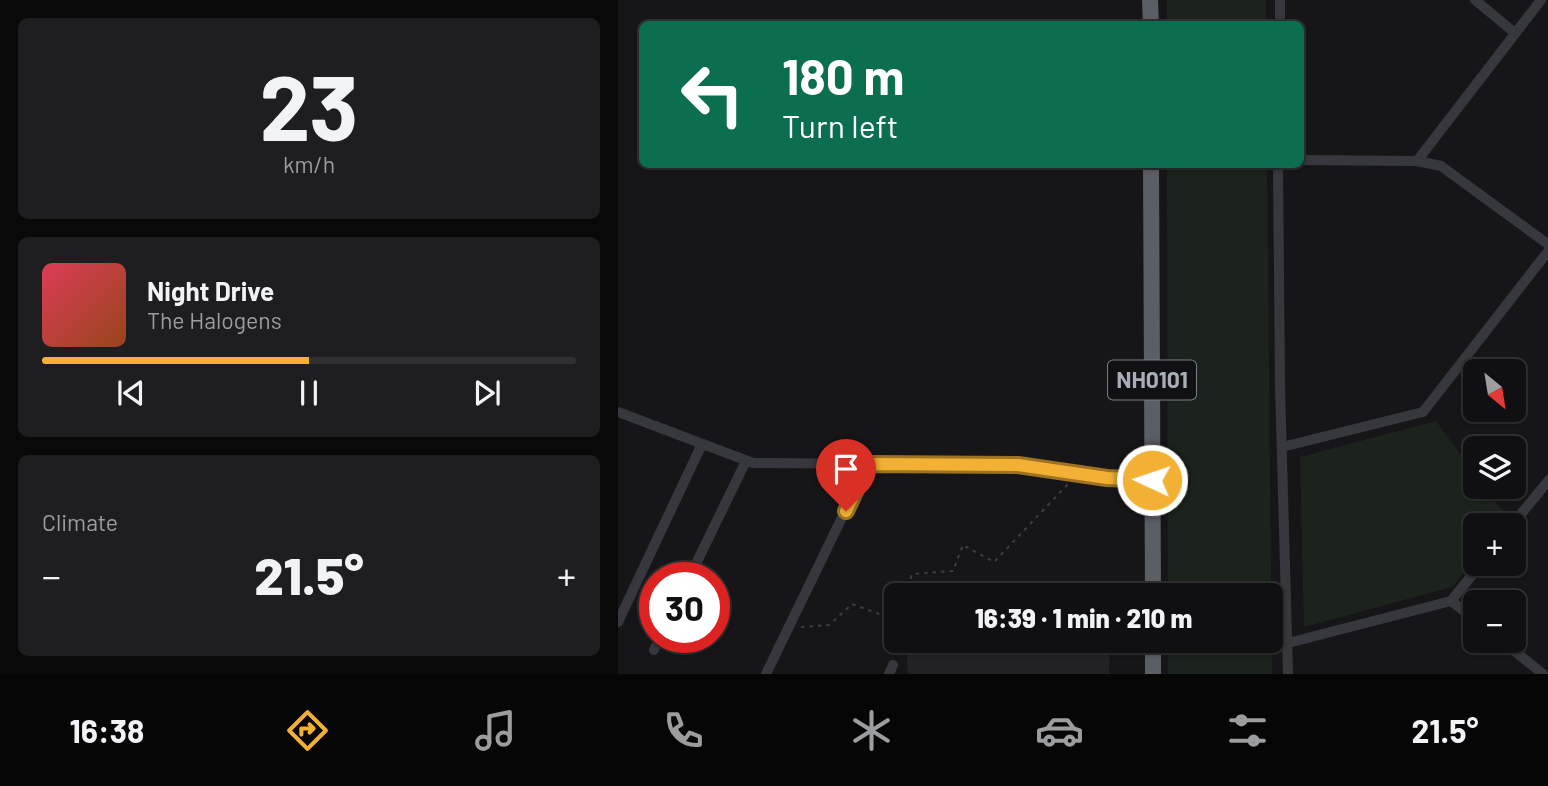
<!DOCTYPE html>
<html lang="en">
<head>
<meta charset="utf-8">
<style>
  :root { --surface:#101012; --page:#1e1e20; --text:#f1f3f6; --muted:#9c9d9f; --line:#303032; --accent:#f2b134 }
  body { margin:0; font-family:Barlow,sans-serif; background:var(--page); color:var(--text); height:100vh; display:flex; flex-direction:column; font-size:26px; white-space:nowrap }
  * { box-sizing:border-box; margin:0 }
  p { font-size:23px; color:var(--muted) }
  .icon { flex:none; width:38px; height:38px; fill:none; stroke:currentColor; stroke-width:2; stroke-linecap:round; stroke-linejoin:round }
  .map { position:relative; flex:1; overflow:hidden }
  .drawer { display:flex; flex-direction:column; gap:18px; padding:18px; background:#09090a; width:618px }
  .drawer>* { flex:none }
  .top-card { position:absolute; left:21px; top:21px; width:665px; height:147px; border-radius:10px; box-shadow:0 2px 5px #0004,0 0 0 2px var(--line); background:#0b6e4f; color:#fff; overflow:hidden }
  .needle { width:46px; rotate:150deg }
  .tools { position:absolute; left:845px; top:359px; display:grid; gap:14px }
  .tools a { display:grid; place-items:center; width:63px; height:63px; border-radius:10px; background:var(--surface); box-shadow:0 2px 5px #0004,0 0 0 2px var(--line); font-size:35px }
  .speed { position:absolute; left:21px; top:562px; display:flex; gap:14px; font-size:35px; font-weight:700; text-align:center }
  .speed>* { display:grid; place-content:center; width:91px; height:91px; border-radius:50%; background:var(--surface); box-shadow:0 2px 5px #0004,0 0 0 2px var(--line); line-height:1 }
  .speed .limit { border:10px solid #d22; background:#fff; color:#111 }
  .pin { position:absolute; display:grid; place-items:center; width:60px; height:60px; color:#fff; margin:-72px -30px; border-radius:50% 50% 50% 0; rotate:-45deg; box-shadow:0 0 7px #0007 }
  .pin .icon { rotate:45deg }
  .me { position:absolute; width:77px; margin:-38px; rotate:273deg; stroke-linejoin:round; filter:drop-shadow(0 0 5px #0008) }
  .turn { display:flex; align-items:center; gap:24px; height:147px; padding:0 28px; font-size:32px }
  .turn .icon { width:91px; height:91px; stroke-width:2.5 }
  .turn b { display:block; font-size:49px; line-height:60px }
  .big { font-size:52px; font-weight:800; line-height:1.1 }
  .drawer .widget { flex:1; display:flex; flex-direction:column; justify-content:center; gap:10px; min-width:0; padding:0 24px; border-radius:10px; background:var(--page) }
  .drawer .dial { align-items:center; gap:0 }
  .dial b { font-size:91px; line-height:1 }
  .song { display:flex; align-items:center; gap:21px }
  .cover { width:84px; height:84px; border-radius:10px; background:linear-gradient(135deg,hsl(350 70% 55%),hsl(20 70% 35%)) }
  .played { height:7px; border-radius:4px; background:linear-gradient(90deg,var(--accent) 50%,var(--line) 50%) }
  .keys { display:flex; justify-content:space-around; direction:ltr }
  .heat { display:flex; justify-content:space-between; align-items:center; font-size:38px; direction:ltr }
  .trip { position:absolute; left:266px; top:583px; width:399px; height:70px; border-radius:10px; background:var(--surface); box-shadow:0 2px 5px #0004,0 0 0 2px var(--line); font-weight:800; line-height:70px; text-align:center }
  .dock { display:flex; height:112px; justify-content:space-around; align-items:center; background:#060607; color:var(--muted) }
  .dock .icon { width:49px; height:49px }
  .dock .on { color:var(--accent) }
  .dock b { font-size:32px; color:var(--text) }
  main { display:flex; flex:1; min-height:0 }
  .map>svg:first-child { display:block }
  .built { fill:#222225 }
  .green { fill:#1c231d }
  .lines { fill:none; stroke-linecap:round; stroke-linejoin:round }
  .path { stroke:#3d3f44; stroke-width:2; stroke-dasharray:3.5 5; stroke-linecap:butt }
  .minor { stroke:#37383d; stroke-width:10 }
  .trunk { stroke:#5b5e65; stroke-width:16 }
  .route-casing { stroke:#9d7322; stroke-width:18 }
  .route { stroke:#f2b134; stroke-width:12 }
  .labels { text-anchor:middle; stroke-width:7; stroke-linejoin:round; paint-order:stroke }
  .shield { fill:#111113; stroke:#7b7e86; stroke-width:2 }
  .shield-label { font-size:23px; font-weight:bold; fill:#a8adb8 }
</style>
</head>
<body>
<main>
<section class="drawer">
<div class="widget dial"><b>23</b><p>km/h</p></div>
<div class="widget">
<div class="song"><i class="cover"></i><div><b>Night Drive</b><p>The Halogens</p></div></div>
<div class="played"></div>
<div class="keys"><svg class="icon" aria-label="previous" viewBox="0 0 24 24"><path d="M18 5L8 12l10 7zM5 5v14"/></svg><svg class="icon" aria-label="pause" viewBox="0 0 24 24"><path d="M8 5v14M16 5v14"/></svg><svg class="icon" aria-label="next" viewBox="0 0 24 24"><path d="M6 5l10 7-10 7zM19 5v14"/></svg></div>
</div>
<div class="widget"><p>Climate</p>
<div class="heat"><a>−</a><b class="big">21.5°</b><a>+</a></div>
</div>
</section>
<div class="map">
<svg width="931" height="674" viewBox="0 0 931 674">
  <rect width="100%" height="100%" fill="#161618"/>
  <path class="built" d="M 288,641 L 492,641 L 491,674 L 290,674 Z"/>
  <path class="green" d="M 549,0 L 648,0 L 648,24 L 549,24 Z
    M 549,165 L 649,165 L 654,674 L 550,674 L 550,641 L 653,640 L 653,595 L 550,595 Z
    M 818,421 L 857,474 L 858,486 L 867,487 L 890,518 L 885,525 L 858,525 L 857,558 L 834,587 L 686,627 L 682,457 Z"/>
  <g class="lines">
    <path class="path" d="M 288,595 L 294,574 L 335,571 L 345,545 L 376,562 L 452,482
      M 183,627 L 211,625 L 234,604 L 264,615 L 278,607"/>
    <path class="minor" d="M 857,0 L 897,33
      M 662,24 L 662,0
      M 682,160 L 799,161 L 923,0
      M 799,161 L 823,166 L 931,245
      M 660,164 L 662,386 L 670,674
      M 0,412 L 135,463 L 400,465 L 489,478 L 535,480
      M 664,447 L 805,412 L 931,250
      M 894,525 L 931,480
      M 71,578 L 128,461
      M 833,601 L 858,620
      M 0,622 L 84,444
      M 883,640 L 925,674
      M 670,643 L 833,601 L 863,564
      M 36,650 L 42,637
      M 148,674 L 250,464
      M 271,674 L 275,665"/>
    <path class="trunk" d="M 532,0 L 533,24
      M 533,164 L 535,595
      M 535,640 L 535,674"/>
  </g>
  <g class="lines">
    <defs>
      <path id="route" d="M 228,511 L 250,464 L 400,465 L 489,478 L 534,480"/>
    </defs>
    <use href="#route" class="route-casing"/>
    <use href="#route" class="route"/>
  </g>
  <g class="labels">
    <rect class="shield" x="490" y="360.5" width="88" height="39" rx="5"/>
    <g class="shield-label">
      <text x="534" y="388">NH0101</text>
    </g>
  </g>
</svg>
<div class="tools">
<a><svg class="needle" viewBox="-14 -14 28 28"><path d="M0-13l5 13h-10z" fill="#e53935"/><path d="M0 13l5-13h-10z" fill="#9c9d9f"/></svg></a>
<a><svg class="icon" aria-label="layers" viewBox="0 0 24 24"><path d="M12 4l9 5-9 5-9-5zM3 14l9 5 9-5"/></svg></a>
<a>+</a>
<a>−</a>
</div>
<div class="speed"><div class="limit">30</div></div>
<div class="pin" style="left:228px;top:511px;background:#d93025"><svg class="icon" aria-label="arrive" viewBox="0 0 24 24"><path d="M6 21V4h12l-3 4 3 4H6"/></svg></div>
<svg class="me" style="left:534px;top:480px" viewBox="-20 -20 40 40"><circle r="17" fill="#f2b134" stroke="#fff" stroke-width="3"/><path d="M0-11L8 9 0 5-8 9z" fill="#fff"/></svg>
<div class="trip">16:39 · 1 min · 210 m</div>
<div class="top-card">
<div class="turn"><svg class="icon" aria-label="left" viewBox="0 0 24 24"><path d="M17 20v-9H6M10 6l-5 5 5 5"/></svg><div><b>180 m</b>Turn left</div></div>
</div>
</div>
</main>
<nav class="dock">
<b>16:38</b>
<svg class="icon on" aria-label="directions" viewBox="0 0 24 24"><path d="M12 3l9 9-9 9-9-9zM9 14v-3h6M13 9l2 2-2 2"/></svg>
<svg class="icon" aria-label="music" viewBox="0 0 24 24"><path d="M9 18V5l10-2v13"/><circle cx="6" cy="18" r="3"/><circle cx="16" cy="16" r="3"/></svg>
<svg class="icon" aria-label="phone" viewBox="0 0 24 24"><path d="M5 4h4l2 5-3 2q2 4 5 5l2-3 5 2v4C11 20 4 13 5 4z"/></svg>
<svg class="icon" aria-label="climate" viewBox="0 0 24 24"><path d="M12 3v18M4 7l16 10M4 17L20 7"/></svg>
<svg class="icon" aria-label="car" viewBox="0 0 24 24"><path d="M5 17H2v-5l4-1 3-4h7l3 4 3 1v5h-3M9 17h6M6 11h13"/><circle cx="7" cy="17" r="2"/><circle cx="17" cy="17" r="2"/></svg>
<svg class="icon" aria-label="filters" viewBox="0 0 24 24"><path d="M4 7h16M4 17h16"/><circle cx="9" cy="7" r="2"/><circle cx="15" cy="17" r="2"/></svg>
<b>21.5°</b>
</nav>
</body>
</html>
